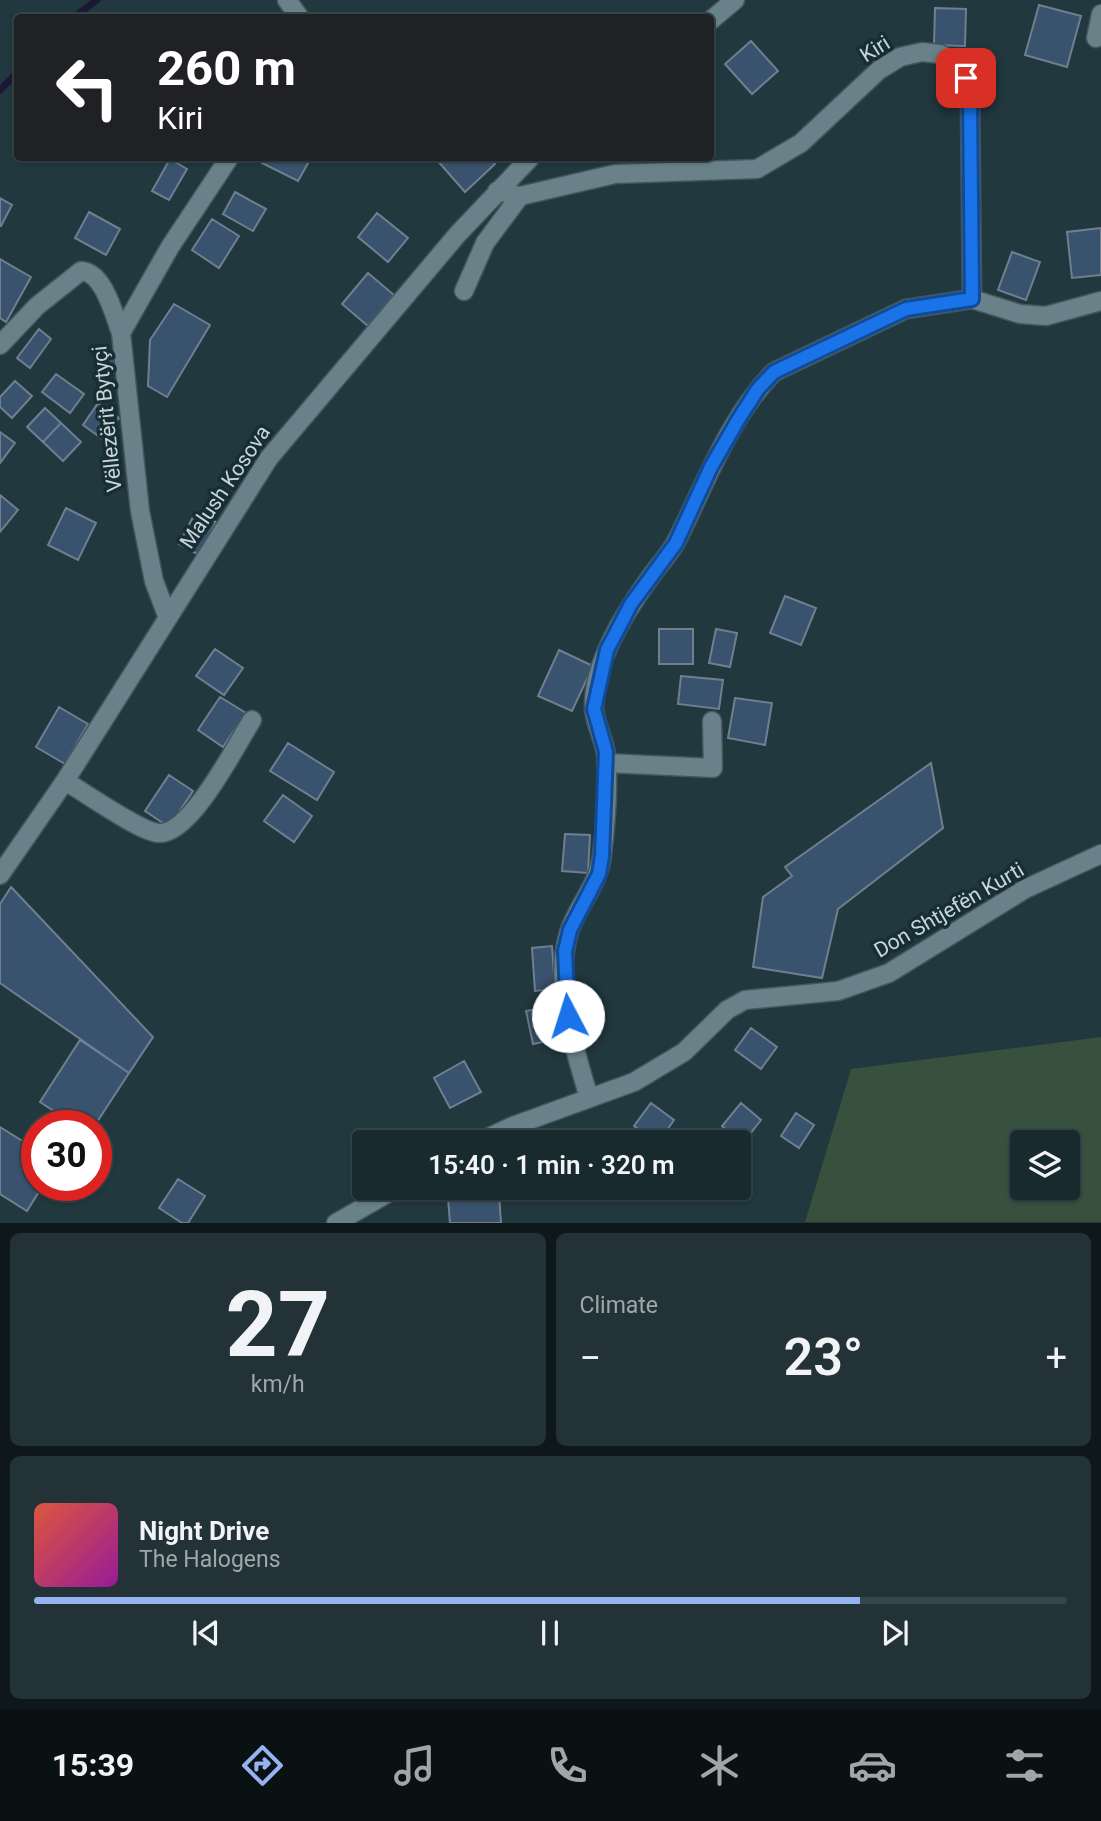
<!DOCTYPE html>
<html lang="en">
<head>
<meta charset="utf-8">
<style>
  :root { --surface:#192a2f; --page:#223237; --text:#f1f3f6; --muted:#9fa7aa; --line:#37464b; --accent:#95b2f1 }
  body { margin:0; font-family:Roboto,sans-serif; background:var(--page); color:var(--text); height:100vh; display:flex; flex-direction:column; font-size:26px; white-space:nowrap }
  * { box-sizing:border-box; margin:0 }
  p { font-size:23px; color:var(--muted) }
  .icon { flex:none; width:38px; height:38px; fill:none; stroke:currentColor; stroke-width:2; stroke-linecap:round; stroke-linejoin:round }
  .map { position:relative; height:1223px; overflow:hidden }
  .side { display:flex; flex-direction:column; gap:10px; padding:10px; background:#0e171a; flex:1 }
  .side>* { flex:none }
  .hud { position:absolute; left:14px; top:14px; width:700px; height:147px; border-radius:7px; box-shadow:0 2px 5px #0004,0 0 0 2px var(--line); background:#202124; color:#fff; overflow:hidden }
  .buttons { position:absolute; left:1010px; top:1130px; display:grid; gap:14px }
  .buttons a { display:grid; place-items:center; width:70px; height:70px; border-radius:7px; background:var(--surface); box-shadow:0 2px 5px #0004,0 0 0 2px var(--line); font-size:35px }
  .speed { position:absolute; left:21px; top:1110px; display:flex; gap:14px; font-size:35px; font-weight:700; text-align:center }
  .speed>* { display:grid; place-content:center; width:91px; height:91px; border-radius:50%; background:var(--surface); box-shadow:0 2px 5px #0004,0 0 0 2px var(--line); line-height:1 }
  .speed .limit { border:10px solid #d22; background:#fff; color:#111 }
  .pin { position:absolute; display:grid; place-items:center; width:60px; height:60px; color:#fff; margin:-30px; border-radius:14px; box-shadow:0 4px 10px #0006 }
  .me { position:absolute; width:77px; margin:-38px; rotate:355deg; stroke-linejoin:round; filter:drop-shadow(0 0 5px #0008) }
  .turn { display:flex; align-items:center; gap:24px; height:147px; padding:0 28px; font-size:32px }
  .turn .icon { width:91px; height:91px; stroke-width:2.5 }
  .turn b { display:block; font-size:49px; line-height:60px }
  .big { font-size:52px; font-weight:600; line-height:1.1 }
  .side .tile { flex:1; display:flex; flex-direction:column; justify-content:center; gap:10px; min-width:0; padding:0 24px; border-radius:10px; background:var(--page) }
  .side .dial { align-items:center; gap:0 }
  .dial b { font-size:91px; line-height:1 }
  .song { display:flex; align-items:center; gap:21px }
  .cover { width:84px; height:84px; border-radius:10px; background:linear-gradient(135deg,hsl(10 70% 55%),hsl(300 70% 35%)) }
  .played { height:7px; border-radius:4px; background:linear-gradient(90deg,var(--accent) 80%,var(--line) 80%) }
  .keys { display:flex; justify-content:space-around; direction:ltr }
  .heat { display:flex; justify-content:space-between; align-items:center; font-size:38px; direction:ltr }
  .side .tiles { flex:1; display:grid; gap:10px; grid-template-columns:1fr 1fr }
  .tile:last-child { grid-column:span 2 }
  .trip { position:absolute; left:352px; top:1130px; width:399px; height:70px; border-radius:7px; background:var(--surface); box-shadow:0 2px 5px #0004,0 0 0 2px var(--line); font-weight:600; line-height:70px; text-align:center }
  .menu { display:flex; height:112px; justify-content:space-around; align-items:center; background:#0a1113; color:var(--muted) }
  .menu .icon { width:49px; height:49px }
  .menu .current { color:var(--accent) }
  .menu b { font-size:32px; color:var(--text) }
  .map>svg:first-child { display:block }
  .green { fill:#38513e; fill-rule:evenodd }
  .lines { fill:none; stroke-linecap:round; stroke-linejoin:round }
  .stream { stroke:#1b1835; stroke-width:7 }
  .building { fill:#39526d; stroke:#707f90; stroke-width:2 }
  .minor-casing { stroke:#42565b; stroke-width:21 }
  .minor { stroke:#698289; stroke-width:18 }
  .route-casing { stroke:#114b97; stroke-width:18 }
  .route { stroke:#1a73e8; stroke-width:12 }
  .labels { text-anchor:middle; stroke-width:7; stroke-linejoin:round; paint-order:stroke }
  .street-label { font-size:21px; fill:#c8d6da; stroke:#172e34 }
</style>
</head>
<body>
<div class="map">
<svg width="1101" height="1223" viewBox="0 0 1101 1223">
  <rect width="100%" height="100%" fill="#21383f"/>
  <path class="green" d="M 1101,1037 L 1101,1222 L 805,1222 L 851,1069 ZM 1022,1143 L 1068,1143 L 1068,1188 L 1022,1188 Z"/>
  <g class="lines">
    <path class="stream" d="M 73,18 L 97,0
      M 0,90 L 18,72"/>
  </g>
  <path class="building" d="M 1039,5 L 1081,16 L 1067,67 L 1025,55 Z
    M 935,8 L 966,9 L 965,46 L 934,45 Z
    M 751,41 L 778,71 L 752,94 L 725,64 Z
    M 265,158 L 311,158 L 298,181 L 262,163 Z
    M 438,158 L 489,158 L 495,164 L 465,192 L 436,159 Z
    M 170,159 L 187,169 L 169,200 L 152,191 Z
    M 235,192 L 266,209 L 253,231 L 223,214 Z
    M 0,198 L 12,205 L 1,226 L 0,226 Z
    M 89,212 L 120,229 L 106,255 L 75,238 Z
    M 377,213 L 408,238 L 388,262 L 358,237 Z
    M 212,219 L 239,236 L 219,268 L 192,250 Z
    M 1101,228 L 1101,275 L 1072,278 L 1067,232 Z
    M 1012,252 L 1040,262 L 1026,300 L 998,290 Z
    M 0,259 L 31,277 L 6,322 L 0,318 Z
    M 368,273 L 394,295 L 368,326 L 342,304 Z
    M 174,304 L 210,325 L 167,397 L 148,386 L 150,340 Z
    M 39,329 L 51,339 L 30,368 L 17,358 Z
    M 114,352 L 120,370 L 105,375 L 99,357 Z
    M 56,374 L 84,394 L 70,413 L 42,392 Z
    M 15,381 L 32,396 L 12,418 L 0,407 L 0,397 Z
    M 98,403 L 119,418 L 104,440 L 83,425 Z
    M 45,408 L 61,423 L 43,442 L 27,427 Z
    M 61,423 L 81,442 L 63,461 L 43,442 Z
    M 0,432 L 15,443 L 0,463 Z
    M 0,495 L 18,510 L 0,532 Z
    M 66,508 L 96,523 L 78,560 L 48,545 Z
    M 196,511 L 216,522 L 199,555 L 179,544 Z
    M 785,596 L 816,608 L 801,645 L 770,633 Z
    M 659,629 L 693,629 L 693,664 L 659,664 Z
    M 716,629 L 737,633 L 730,667 L 709,663 Z
    M 215,649 L 243,668 L 224,695 L 196,676 Z
    M 559,650 L 593,666 L 572,711 L 538,696 Z
    M 681,676 L 723,680 L 719,709 L 678,704 Z
    M 220,697 L 246,713 L 223,747 L 198,730 Z
    M 735,698 L 772,703 L 765,745 L 728,738 Z
    M 59,707 L 88,724 L 65,764 L 36,747 Z
    M 288,743 L 334,772 L 317,800 L 270,771 Z
    M 931,763 L 943,828 L 838,909 L 822,978 L 753,967 L 763,897 L 792,876 L 785,867 Z
    M 169,775 L 193,791 L 169,827 L 145,811 Z
    M 283,795 L 312,816 L 294,842 L 264,821 Z
    M 565,834 L 590,835 L 588,873 L 562,871 Z
    M 11,887 L 153,1037 L 129,1073 L 0,983 L 0,904 Z
    M 552,946 L 555,989 L 535,991 L 532,948 Z
    M 551,1006 L 558,1039 L 533,1044 L 526,1011 Z
    M 751,1028 L 777,1047 L 761,1069 L 735,1050 Z
    M 80,1040 L 129,1073 L 95,1125 L 75,1125 L 40,1102 Z
    M 464,1061 L 481,1092 L 450,1108 L 434,1078 Z
    M 651,1103 L 674,1120 L 658,1143 L 634,1126 Z
    M 741,1103 L 761,1120 L 743,1143 L 722,1126 Z
    M 796,1113 L 814,1125 L 799,1148 L 781,1136 Z
    M 0,1127 L 37,1150 L 37,1185 L 43,1185 L 27,1211 L 0,1194 Z
    M 178,1179 L 205,1196 L 188,1223 L 182,1223 L 159,1208 Z
    M 499,1194 L 501,1223 L 450,1223 L 448,1198 Z"/>
  <g class="lines">
    <defs>
      <path id="minor" d="M 287,0 L 300,18
        M 710,21 L 735,0
        M 1096,38 L 1101,14
        M 497,191 L 520,196 L 615,174 L 757,169 L 801,143 L 879,70 L 900,57 L 922,52 L 940,54 L 956,64 L 966,77 L 970,99 L 972,299
        M 464,291 L 485,243 L 520,196
        M 0,345 L 37,306 L 81,271 C 104,272 114,315 121,333
        M 168,618 L 154,581 L 140,511 L 121,333 L 170,247 L 229,158
        M 606,763 L 713,768 L 712,721
        M 65,781 C 84,792 140,832 159,833 C 191,835 236,745 252,720
        M 0,875 L 65,781 L 269,458 L 457,235 L 530,158
        M 589,1098 C 574,1046 553,986 569,932 C 578,905 599,884 602,855 C 606,822 609,787 606,754 C 604,739 595,724 594,708 C 593,663 624,614 649,579 C 658,566 670,554 677,540 C 706,483 728,419 774,372 L 906,309 L 972,299 L 1020,314 L 1046,316 L 1101,301
        M 477,1143 L 513,1126 L 634,1082 L 684,1052 L 727,1010 L 745,1000 L 838,991 L 889,973 L 1025,889 L 1101,854
        M 336,1223 L 397,1188"/>
    </defs>
    <use href="#minor" class="minor-casing"/>
    <use href="#minor" class="minor"/>
  </g>
  <g class="lines">
    <defs>
      <path id="route" d="M 568,1016 L 565,951 L 570,930 L 599,874 L 602,856 L 606,752 L 594,709 L 607,650 L 631,604 L 676,543 L 711,467 L 738,420 L 758,389 L 774,372 L 906,309 L 972,299 L 970,99 L 966,78"/>
    </defs>
    <use href="#route" class="route-casing"/>
    <use href="#route" class="route"/>
  </g>
  <g class="labels">
    <g class="street-label">
      <text transform="translate(875 49) rotate(-32)" y="7">Kiri</text>
      <text transform="translate(107 419) rotate(-96)" y="7">Vëllezërit Bytyçi</text>
      <text transform="translate(225 487) rotate(-56)" y="7">Malush Kosova</text>
      <text transform="translate(949 910) rotate(-30)" y="7">Don Shtjefën Kurti</text>
    </g>
  </g>
</svg>
<div class="buttons">
<a><svg class="icon" aria-label="layers" viewBox="0 0 24 24"><path d="M12 4l9 5-9 5-9-5zM3 14l9 5 9-5"/></svg></a>
</div>
<div class="speed"><div class="limit">30</div></div>
<div class="pin" style="left:966px;top:78px;background:#d93025"><svg class="icon" aria-label="arrive" viewBox="0 0 24 24"><path d="M6 21V4h12l-3 4 3 4H6"/></svg></div>
<svg class="me" style="left:568px;top:1016px" viewBox="-20 -20 40 40"><circle r="19" fill="#fff"/><path d="M0-13L10 11 0 6-10 11z" fill="#1a73e8"/></svg>
<div class="trip">15:40 · 1 min · 320 m</div>
<div class="hud">
<div class="turn"><svg class="icon" aria-label="left" viewBox="0 0 24 24"><path d="M17 20v-9H6M10 6l-5 5 5 5"/></svg><div><b>260 m</b>Kiri</div></div>
</div>
</div>
<section class="side">
<div class="tiles">
<div class="tile dial"><b>27</b><p>km/h</p></div>
<div class="tile"><p>Climate</p>
<div class="heat"><a>−</a><b class="big">23°</b><a>+</a></div>
</div>
<div class="tile">
<div class="song"><i class="cover"></i><div><b>Night Drive</b><p>The Halogens</p></div></div>
<div class="played"></div>
<div class="keys"><svg class="icon" aria-label="previous" viewBox="0 0 24 24"><path d="M18 5L8 12l10 7zM5 5v14"/></svg><svg class="icon" aria-label="pause" viewBox="0 0 24 24"><path d="M8 5v14M16 5v14"/></svg><svg class="icon" aria-label="next" viewBox="0 0 24 24"><path d="M6 5l10 7-10 7zM19 5v14"/></svg></div>
</div>
</div>
</section>
<nav class="menu">
<b>15:39</b>
<svg class="icon current" aria-label="directions" viewBox="0 0 24 24"><path d="M12 3l9 9-9 9-9-9zM9 14v-3h6M13 9l2 2-2 2"/></svg>
<svg class="icon" aria-label="music" viewBox="0 0 24 24"><path d="M9 18V5l10-2v13"/><circle cx="6" cy="18" r="3"/><circle cx="16" cy="16" r="3"/></svg>
<svg class="icon" aria-label="phone" viewBox="0 0 24 24"><path d="M5 4h4l2 5-3 2q2 4 5 5l2-3 5 2v4C11 20 4 13 5 4z"/></svg>
<svg class="icon" aria-label="climate" viewBox="0 0 24 24"><path d="M12 3v18M4 7l16 10M4 17L20 7"/></svg>
<svg class="icon" aria-label="car" viewBox="0 0 24 24"><path d="M5 17H2v-5l4-1 3-4h7l3 4 3 1v5h-3M9 17h6M6 11h13"/><circle cx="7" cy="17" r="2"/><circle cx="17" cy="17" r="2"/></svg>
<svg class="icon" aria-label="filters" viewBox="0 0 24 24"><path d="M4 7h16M4 17h16"/><circle cx="9" cy="7" r="2"/><circle cx="15" cy="17" r="2"/></svg>
</nav>
</body>
</html>
